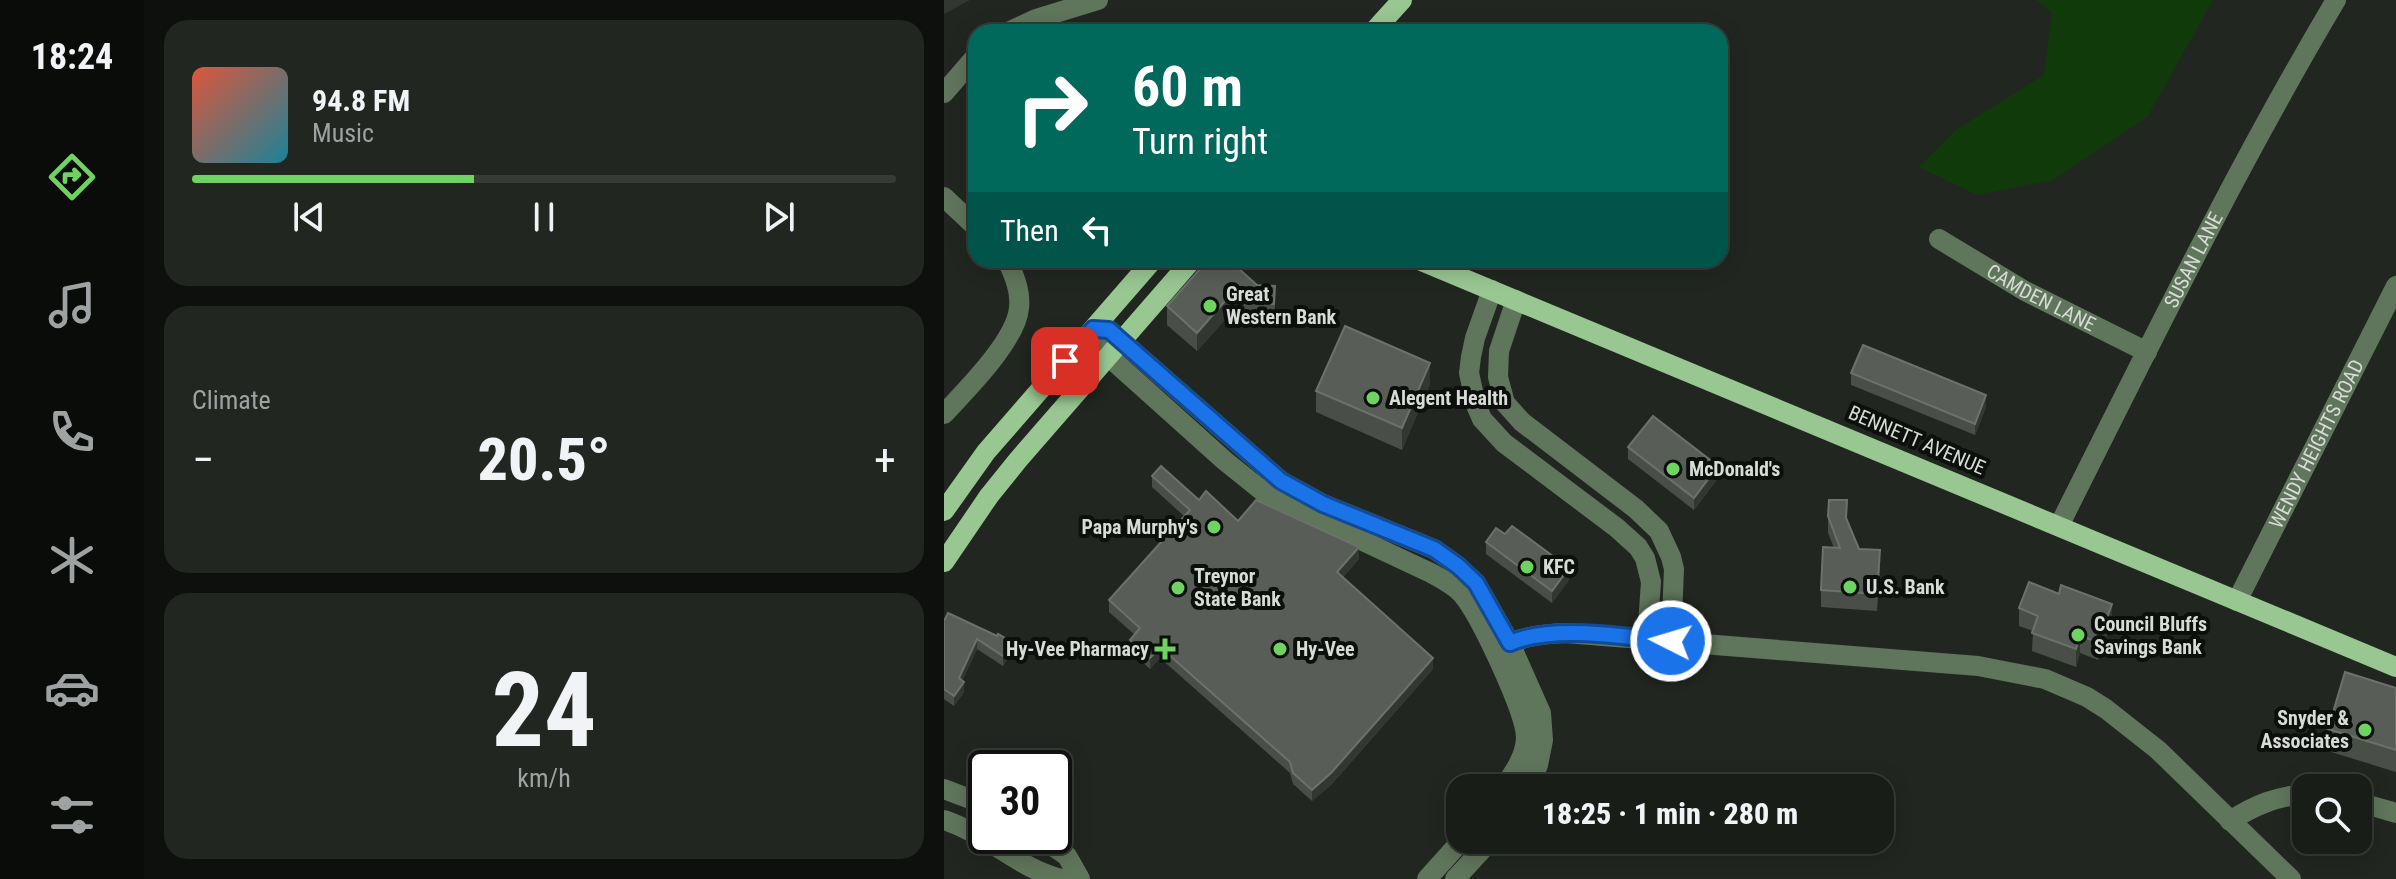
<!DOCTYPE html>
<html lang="en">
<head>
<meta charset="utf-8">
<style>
  :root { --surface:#191d18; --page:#222621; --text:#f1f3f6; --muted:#9fa2a2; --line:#373b37; --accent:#6ed360 }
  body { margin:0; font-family:"Roboto Condensed",sans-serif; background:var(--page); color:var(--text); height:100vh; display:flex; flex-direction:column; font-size:30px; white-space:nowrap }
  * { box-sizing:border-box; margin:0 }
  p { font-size:26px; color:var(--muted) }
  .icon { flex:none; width:44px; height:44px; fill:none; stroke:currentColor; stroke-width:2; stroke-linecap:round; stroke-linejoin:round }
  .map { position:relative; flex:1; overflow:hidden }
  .panel { display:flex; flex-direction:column; gap:20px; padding:20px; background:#0e100d; width:800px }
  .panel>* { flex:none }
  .guide { position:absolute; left:24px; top:24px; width:760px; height:244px; border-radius:24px; box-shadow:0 4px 20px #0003,0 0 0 2px var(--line); background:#00695c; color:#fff; overflow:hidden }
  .fabs { position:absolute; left:1348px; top:774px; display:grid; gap:16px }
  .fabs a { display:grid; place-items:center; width:80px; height:80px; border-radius:16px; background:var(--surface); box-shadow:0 4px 20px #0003,0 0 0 2px var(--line); font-size:40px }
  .speed { position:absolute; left:24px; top:750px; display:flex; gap:16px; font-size:40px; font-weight:700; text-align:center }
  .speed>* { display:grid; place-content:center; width:104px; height:104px; border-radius:50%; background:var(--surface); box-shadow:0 4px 20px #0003,0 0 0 2px var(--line); line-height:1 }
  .speed .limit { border:4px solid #111; border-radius:12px; background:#fff; color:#111 }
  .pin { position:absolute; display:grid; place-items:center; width:68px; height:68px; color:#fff; margin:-34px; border-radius:16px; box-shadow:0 4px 12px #0006 }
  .me { position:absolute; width:88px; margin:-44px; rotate:275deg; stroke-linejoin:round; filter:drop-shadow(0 0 6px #0008) }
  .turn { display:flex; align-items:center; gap:28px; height:168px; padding:0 32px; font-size:36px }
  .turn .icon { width:104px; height:104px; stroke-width:2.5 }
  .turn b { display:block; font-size:56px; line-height:68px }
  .then { display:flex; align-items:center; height:76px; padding:0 32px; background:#0003; gap:16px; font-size:30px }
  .big { font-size:60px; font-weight:800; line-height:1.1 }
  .panel .card { flex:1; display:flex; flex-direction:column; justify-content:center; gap:12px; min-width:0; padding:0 28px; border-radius:24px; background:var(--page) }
  .panel .dial { align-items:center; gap:0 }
  .dial b { font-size:104px; line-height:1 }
  .song { display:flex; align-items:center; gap:24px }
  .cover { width:96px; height:96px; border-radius:12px; background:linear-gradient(135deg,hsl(10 70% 55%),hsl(190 70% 35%)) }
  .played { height:8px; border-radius:4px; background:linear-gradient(90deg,var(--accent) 40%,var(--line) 40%) }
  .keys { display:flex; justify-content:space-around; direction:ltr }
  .heat { display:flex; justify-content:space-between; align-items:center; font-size:44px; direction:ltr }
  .trip { position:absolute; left:502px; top:774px; width:448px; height:80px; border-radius:24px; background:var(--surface); box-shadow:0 4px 20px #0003,0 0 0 2px var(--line); font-weight:800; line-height:80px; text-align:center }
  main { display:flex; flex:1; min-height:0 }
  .dock { display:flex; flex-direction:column; width:144px; justify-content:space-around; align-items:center; background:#0a0c0a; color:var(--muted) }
  .dock .icon { width:56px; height:56px }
  .dock .active { color:var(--accent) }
  .dock b { font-size:36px; color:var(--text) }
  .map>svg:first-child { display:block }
  .green { fill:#113a0b }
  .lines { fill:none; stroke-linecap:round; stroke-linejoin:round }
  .minor { stroke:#60765c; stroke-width:20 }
  .major { stroke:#99c792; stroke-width:20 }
  .wall { fill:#494f48 }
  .shaded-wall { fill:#323831 }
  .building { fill:#585e57; stroke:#6c726b; stroke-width:2 }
  .route-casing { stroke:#114b97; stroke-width:20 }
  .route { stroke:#1a73e8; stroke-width:14 }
  .poi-dot { fill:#6ed360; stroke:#0c0f0c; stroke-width:3 }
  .labels { text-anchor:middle; stroke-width:8; stroke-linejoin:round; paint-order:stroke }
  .street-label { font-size:20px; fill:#d8dcd7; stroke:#0c0f0c }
  .poi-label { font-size:20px; font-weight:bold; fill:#d8dcd7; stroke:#0c0f0c; text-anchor:start }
</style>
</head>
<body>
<main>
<nav class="dock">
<b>18:24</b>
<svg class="icon active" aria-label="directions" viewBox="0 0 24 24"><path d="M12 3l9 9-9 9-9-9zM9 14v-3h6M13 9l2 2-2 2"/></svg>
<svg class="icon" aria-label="music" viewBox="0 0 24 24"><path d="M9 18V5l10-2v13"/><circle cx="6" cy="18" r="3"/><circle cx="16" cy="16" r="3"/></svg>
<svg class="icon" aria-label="phone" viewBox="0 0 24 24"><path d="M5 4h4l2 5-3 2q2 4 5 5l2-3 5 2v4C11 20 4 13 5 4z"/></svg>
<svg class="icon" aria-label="climate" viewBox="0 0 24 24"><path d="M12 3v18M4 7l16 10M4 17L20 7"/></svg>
<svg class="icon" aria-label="car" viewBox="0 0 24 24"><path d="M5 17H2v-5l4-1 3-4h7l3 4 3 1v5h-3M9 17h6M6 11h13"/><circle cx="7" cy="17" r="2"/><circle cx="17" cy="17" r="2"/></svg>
<svg class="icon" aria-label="filters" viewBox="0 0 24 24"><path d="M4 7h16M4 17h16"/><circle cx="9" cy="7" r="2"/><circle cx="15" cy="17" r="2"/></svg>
</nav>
<section class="panel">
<div class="card">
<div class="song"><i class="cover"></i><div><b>94.8 FM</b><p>Music</p></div></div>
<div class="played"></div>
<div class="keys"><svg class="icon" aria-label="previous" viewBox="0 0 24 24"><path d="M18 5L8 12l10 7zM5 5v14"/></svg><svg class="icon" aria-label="pause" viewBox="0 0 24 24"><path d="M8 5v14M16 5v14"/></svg><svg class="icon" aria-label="next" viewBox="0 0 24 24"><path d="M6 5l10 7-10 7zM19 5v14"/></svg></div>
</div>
<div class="card"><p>Climate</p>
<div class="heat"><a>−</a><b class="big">20.5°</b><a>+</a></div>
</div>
<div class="card dial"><b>24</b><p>km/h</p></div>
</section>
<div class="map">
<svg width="1452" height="879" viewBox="0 0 1452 879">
  <rect width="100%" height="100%" fill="#212720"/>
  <path class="green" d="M 1092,0 L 1269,0 L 1203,117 L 1108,180 L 1033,195 L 975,167 L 1012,130 L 1100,75 L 1108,12 Z"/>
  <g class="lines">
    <g class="minor">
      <path d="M 64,32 L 92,19 L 154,0"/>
      <path d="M 0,93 L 32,56"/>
      <path d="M 0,197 L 32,227"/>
      <path id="s1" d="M 995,239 L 1081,291 L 1203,352"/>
      <path d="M 548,290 L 531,338 L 527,357 L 525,373 L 532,405 L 538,419 L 560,443 L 673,528 L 694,547 L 701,558 L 707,582 L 703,639"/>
      <path d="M 572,300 L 555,351 L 554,377 L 561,403 L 578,422 L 692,509 L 715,531 L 727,557 L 730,569 L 727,641"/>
      <path d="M 0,414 C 22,390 72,341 75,308 C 77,291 70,275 63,260"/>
      <path id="s2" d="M 1115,526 C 1204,349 1291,170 1392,0"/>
      <path id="s3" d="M 1293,601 L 1452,286"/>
      <path d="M 554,648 C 576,637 597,634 622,633 L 1034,666 L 1101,679 L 1143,697 L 1162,709 L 1214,750 L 1347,879"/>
      <path d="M 559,788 C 569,774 582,756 582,737 C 581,711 536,615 518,594 C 510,585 498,579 487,573 L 327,498 L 281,461 L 164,356 L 155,344 L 149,329 L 165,330 L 337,481 L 379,504 L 490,549 L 514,566 L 532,583 L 566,643 L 597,713 L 599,740 L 594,765 L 584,788"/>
      <path d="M 0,789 L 42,805"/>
      <path d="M 1414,802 L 1452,813"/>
      <path d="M 0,820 C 45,835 72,867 117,879"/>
      <path d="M 1286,821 C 1311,805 1333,796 1362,794"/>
      <path d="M 94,836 L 123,856 L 136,879"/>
      <path d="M 483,879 L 518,840"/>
      <path d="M 511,879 L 547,840"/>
    </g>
    <path class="major" d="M 429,32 L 458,0
      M 475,260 L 1452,667
      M 0,511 L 42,452 L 209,260
      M 0,562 L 45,496 L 74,460 L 248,260"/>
  </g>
  <path class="wall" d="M 264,260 L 331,304 L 330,323 L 298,320 L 288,312 L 253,351 L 223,325 L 223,306 Z
    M 907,373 L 1042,407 L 1031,435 L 907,385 Z
    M 486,384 L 458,450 L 372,412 L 372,391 Z
    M 684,447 L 774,478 L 750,510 L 684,459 Z
    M 208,476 L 294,521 L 415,559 L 399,577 L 489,669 L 387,785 L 368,801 L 349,784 L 346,773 L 216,658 L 206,669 L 186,651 L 186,640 L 191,635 L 165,612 L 165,600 L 240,516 L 208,487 Z
    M 884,516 L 903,519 L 915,549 L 936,567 L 933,611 L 877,607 L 877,590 L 890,548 L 884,533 Z
    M 542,542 L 625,580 L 608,603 L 542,554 Z
    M 1075,608 L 1168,621 L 1154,660 L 1136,653 L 1132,667 L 1088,651 L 1089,631 L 1075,626 Z
    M 0,621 L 68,652 L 59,666 L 33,649 L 18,681 L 20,692 L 10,706 L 0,699 Z
    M 1452,688 L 1452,772 L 1384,751 L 1384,729 Z"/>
  <path class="shaded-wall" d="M 0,0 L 26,0 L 0,14 Z
    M 288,293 L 288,312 L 253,351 L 253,333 Z
    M 486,363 L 486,384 L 458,450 L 458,428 Z
    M 1042,395 L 1042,407 L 1031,435 L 1031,424 Z
    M 774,466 L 774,478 L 750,510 L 750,498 Z
    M 415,547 L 415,559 L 393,584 L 393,572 Z
    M 625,568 L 625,580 L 608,603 L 608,591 Z
    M 1168,604 L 1168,621 L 1154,660 L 1154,642 Z
    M 1136,636 L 1136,653 L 1132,667 L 1132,649 Z
    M 33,639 L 33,649 L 15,688 L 15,678 Z
    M 68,642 L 68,652 L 59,666 L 59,656 Z
    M 216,647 L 216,658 L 206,669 L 206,658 Z
    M 489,658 L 489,669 L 387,785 L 368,801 L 368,790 Z
    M 20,682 L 20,692 L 10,706 L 10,696 Z"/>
  <path class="building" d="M 264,260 L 285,260 L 313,285 L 331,286 L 330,304 L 298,302 L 288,293 L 253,333 L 223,306 Z
    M 401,326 L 486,363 L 458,428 L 372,391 Z
    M 919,345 L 1042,395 L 1031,424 L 907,373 Z
    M 709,416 L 774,466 L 750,498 L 684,447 Z
    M 217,466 L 255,500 L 262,491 L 294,521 L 312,500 L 415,547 L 393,572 L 489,658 L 387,773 L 368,790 L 349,773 L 346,762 L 216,647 L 206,658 L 186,640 L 196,628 L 165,600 L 246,510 L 208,476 Z
    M 885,500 L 903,500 L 902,518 L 915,549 L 936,550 L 933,594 L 877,590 L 879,547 L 896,548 L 884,516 Z
    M 568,526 L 625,568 L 608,591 L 542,542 L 552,528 L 561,534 Z
    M 1085,582 L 1115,594 L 1117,585 L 1168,604 L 1154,642 L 1136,636 L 1132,649 L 1088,633 L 1094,616 L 1075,608 Z
    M 4,613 L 53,636 L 54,634 L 68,642 L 59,656 L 33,639 L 15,678 L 20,682 L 10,696 L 0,689 L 0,621 Z
    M 1401,672 L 1452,688 L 1452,750 L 1384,729 Z"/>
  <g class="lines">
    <defs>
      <path id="route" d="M 121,361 L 149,329 L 165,330 L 337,481 L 379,504 L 490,549 L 514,566 L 532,583 L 566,643 C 610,624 679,637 727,641"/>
    </defs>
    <use href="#route" class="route-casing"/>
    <use href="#route" class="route"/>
  </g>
  <g class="poi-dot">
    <circle cx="266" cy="306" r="8"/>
    <circle cx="429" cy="398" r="8"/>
    <circle cx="729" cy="469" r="8"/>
    <circle cx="270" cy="527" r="8"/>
    <circle cx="583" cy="567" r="8"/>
    <circle cx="906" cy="587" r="8"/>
    <circle cx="234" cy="588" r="8"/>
    <circle cx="1134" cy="635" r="8"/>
    <path d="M217 637h8v8h8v8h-8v8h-8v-8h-8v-8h8z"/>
    <circle cx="336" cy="649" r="8"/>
    <circle cx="1421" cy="730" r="8"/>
  </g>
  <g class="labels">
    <g class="street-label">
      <text dy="7" stroke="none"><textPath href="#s2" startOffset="298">SUSAN LANE</textPath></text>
      <text dy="7" stroke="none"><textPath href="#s1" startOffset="118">CAMDEN LANE</textPath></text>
      <text transform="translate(973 440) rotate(23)" y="7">BENNETT AVENUE</text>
      <text dy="7" stroke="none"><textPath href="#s3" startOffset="176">WENDY HEIGHTS ROAD</textPath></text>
    </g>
    <g class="poi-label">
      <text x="282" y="301">Great<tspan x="282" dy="23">Western Bank</tspan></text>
      <text x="445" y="405">Alegent Health</text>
      <text x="745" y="476">McDonald's</text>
      <text x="254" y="534" text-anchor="end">Papa Murphy's</text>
      <text x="599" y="574">KFC</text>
      <text x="250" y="583">Treynor<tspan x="250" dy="23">State Bank</tspan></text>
      <text x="922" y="594">U.S. Bank</text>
      <text x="1150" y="631">Council Bluffs<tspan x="1150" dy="23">Savings Bank</tspan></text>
      <text x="205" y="656" text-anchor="end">Hy-Vee Pharmacy</text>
      <text x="352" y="656">Hy-Vee</text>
      <text x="1405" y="725" text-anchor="end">Snyder &amp;<tspan x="1405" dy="23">Associates</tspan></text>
    </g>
  </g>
</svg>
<div class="fabs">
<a><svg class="icon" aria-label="search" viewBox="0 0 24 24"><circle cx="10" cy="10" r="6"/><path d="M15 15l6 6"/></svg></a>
</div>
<div class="speed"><div class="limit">30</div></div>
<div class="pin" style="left:121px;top:361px;background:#d93025"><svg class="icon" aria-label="arrive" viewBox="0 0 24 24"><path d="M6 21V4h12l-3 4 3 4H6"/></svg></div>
<svg class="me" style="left:727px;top:641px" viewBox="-20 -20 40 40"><circle r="17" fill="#1a73e8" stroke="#fff" stroke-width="3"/><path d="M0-11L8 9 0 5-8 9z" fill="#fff"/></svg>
<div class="trip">18:25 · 1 min · 280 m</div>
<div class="guide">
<div class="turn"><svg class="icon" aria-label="right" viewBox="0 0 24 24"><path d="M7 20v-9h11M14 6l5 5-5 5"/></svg><div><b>60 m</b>Turn right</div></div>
<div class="then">Then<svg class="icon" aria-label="left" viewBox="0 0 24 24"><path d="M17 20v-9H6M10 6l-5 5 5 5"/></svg></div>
</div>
</div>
</main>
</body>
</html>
